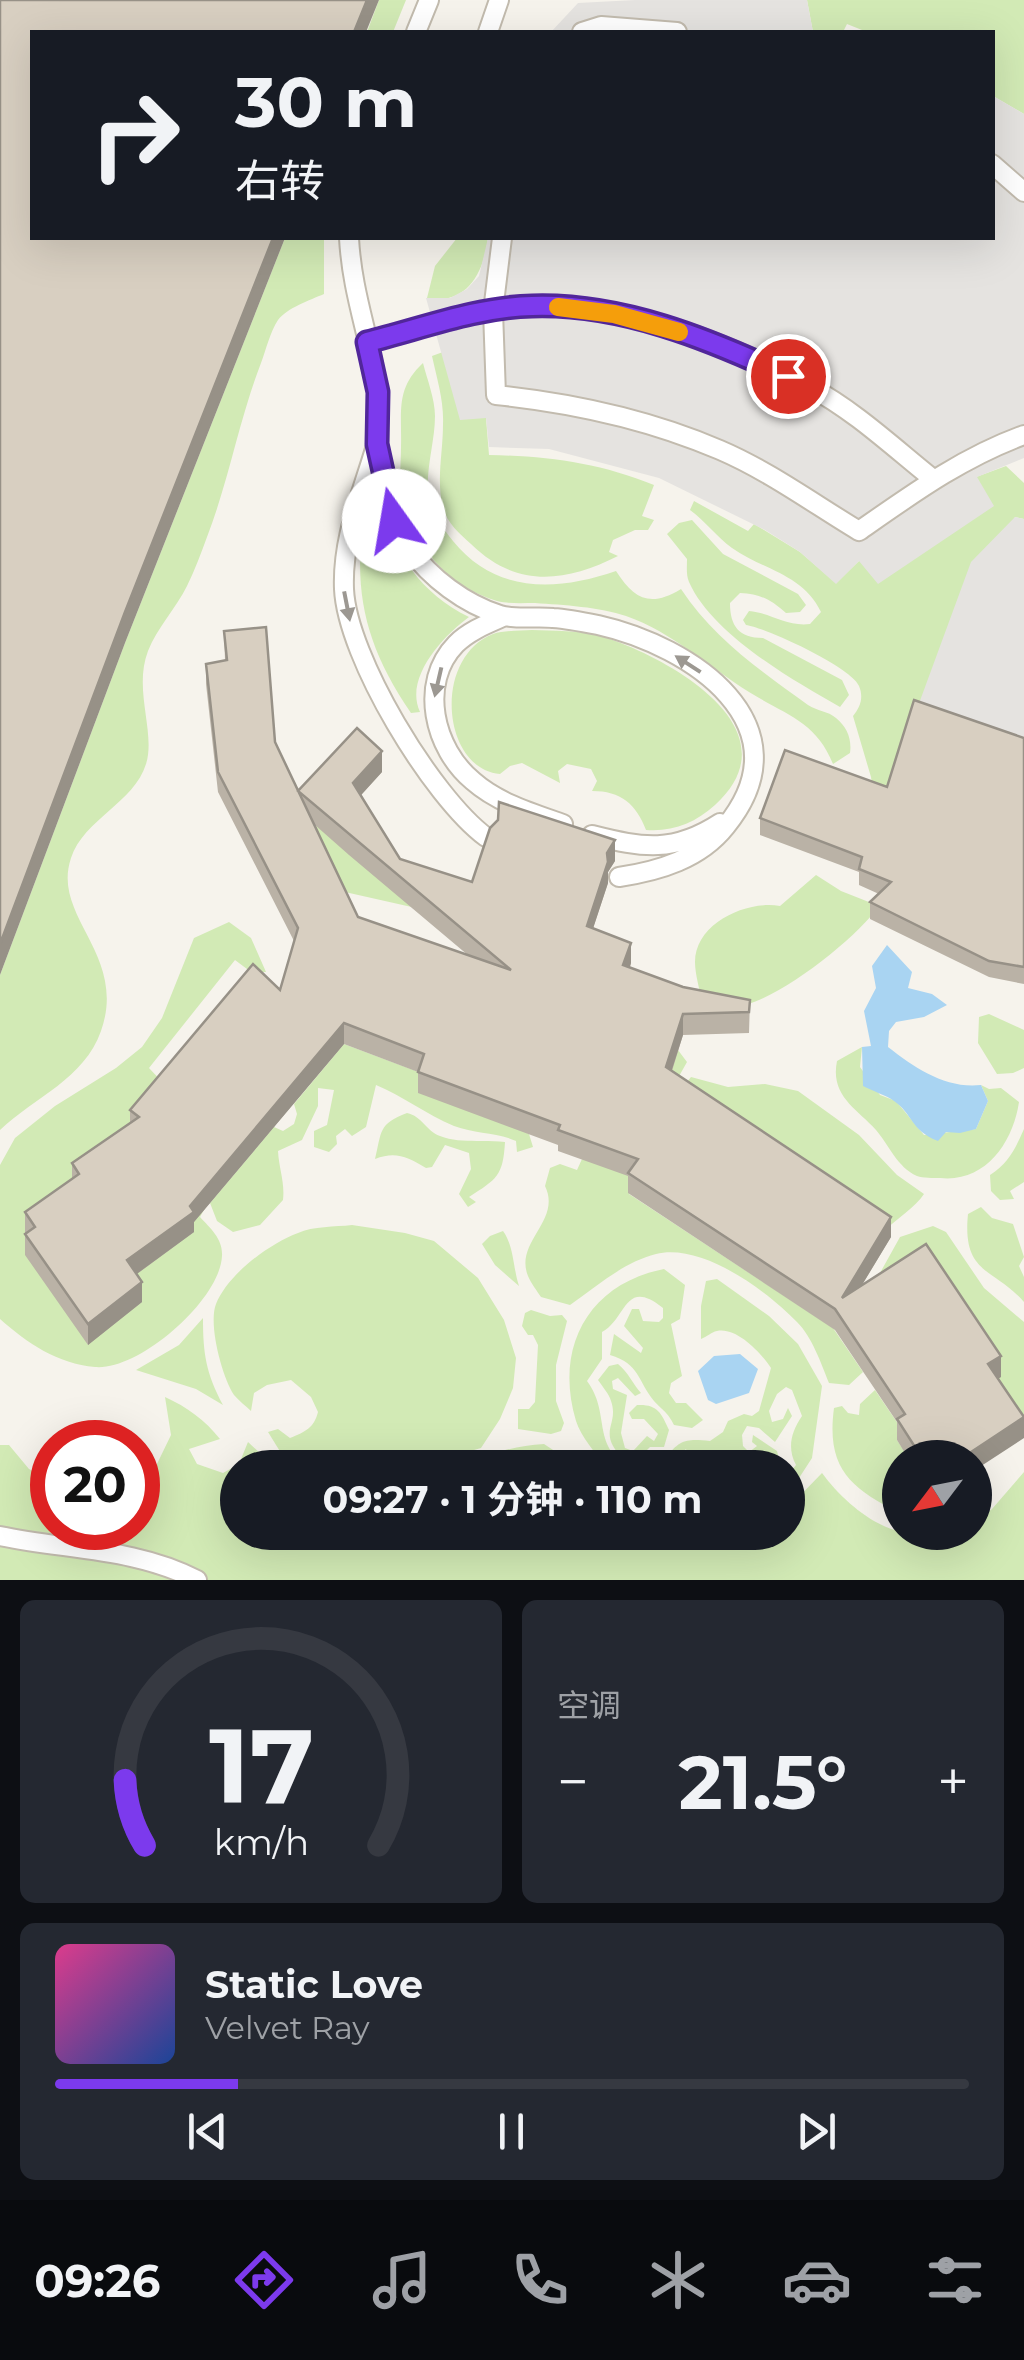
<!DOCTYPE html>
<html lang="zh">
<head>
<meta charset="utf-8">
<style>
  :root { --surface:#171b24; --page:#242831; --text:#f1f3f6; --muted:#9ea1a6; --line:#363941; --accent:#7c3aed }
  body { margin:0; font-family:Montserrat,"Noto Sans SC",sans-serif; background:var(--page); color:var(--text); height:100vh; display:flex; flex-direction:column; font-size:38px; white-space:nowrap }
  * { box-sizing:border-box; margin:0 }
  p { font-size:32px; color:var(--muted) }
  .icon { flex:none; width:55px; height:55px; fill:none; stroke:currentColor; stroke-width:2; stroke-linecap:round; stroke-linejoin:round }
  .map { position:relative; height:1580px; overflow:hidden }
  .panel { display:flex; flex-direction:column; gap:20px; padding:20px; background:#0d0f14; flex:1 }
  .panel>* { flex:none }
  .banner { position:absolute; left:30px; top:30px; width:965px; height:210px; border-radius:0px; box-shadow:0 10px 40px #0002; background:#171b24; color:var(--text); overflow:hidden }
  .needle { width:65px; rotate:238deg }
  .fabs { position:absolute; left:882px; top:1440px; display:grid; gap:20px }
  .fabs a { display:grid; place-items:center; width:110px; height:110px; border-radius:50%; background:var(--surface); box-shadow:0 10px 40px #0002; font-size:50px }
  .speed { position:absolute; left:30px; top:1420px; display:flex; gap:20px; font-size:50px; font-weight:700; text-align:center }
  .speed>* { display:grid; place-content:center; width:130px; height:130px; border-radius:50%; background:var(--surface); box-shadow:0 10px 40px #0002; line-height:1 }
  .speed .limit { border:15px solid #d22; background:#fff; color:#111 }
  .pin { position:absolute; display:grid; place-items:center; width:85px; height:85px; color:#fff; margin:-42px; border:5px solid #fff; border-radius:50%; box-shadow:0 2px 10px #0007 }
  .me { position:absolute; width:110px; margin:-55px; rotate:347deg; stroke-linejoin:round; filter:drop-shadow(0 0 8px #0008) }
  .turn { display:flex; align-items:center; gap:35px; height:210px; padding:0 40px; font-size:45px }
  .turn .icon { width:130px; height:130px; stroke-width:2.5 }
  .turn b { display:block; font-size:70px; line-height:85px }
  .big { font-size:75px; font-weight:700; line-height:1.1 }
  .panel .card { flex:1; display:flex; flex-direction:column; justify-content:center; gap:15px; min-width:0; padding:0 35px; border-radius:15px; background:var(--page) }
  .panel .dial { align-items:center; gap:0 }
  .dial svg { height:260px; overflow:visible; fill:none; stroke:var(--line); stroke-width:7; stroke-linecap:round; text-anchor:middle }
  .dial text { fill:var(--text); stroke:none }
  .song { display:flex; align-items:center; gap:30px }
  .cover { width:120px; height:120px; border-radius:15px; background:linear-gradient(135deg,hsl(330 70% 55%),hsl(220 70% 35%)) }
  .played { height:10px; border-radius:5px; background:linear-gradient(90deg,var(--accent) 20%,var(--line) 20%) }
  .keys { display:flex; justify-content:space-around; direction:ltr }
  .heat { display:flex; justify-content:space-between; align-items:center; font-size:55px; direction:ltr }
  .panel .tiles { flex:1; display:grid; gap:20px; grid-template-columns:1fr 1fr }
  .card:last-child { grid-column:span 2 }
  .trip { position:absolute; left:220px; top:1450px; width:585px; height:100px; border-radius:50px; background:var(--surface); box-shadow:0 10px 40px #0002; font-weight:700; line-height:100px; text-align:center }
  .menu { display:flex; height:160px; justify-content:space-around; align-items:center; background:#090b0e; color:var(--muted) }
  .menu .icon { width:70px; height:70px }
  .menu .selected { color:var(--accent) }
  .menu b { font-size:45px; color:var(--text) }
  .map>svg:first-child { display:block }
  .green { fill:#d2eab5 }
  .parking { fill:#e5e3e0 }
  .water { fill:#a9d4f2 }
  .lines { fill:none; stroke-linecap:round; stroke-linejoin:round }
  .service-casing { stroke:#c2bbae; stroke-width:22 }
  .service { stroke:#fff; stroke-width:18 }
  .wall { fill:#bab2a6; fill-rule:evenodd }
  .shaded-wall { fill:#979187 }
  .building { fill:#d8cfc1; stroke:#979187; stroke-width:2.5 }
  .oneway { fill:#9c9892 }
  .route-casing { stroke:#51269a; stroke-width:25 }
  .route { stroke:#7c3aed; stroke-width:18 }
  .slow { stroke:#f59e0b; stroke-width:18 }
</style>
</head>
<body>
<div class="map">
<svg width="1024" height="1580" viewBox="0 0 1024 1580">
  <rect width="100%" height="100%" fill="#f6f3ec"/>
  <path class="green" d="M 379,0 L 406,0 L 393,32 L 367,32 Z
    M 807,0 L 1024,0 L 1024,114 L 993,96 L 992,32 L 867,32 L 847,24 L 843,32 L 813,32 Z
    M 285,238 L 324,238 L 324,294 C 310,300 287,308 278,320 C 270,332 266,350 261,363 C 239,420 229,480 207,537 C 201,553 195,570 187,586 C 176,608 157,628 148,651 C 133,690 156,732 146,764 C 134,803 84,819 71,858 C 51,917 128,954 101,1031 C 84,1079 35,1097 0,1130 L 0,975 L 125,643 Z
    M 457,238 L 488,238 C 484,272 467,306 427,298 L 435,266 Z
    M 443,352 L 486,418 L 489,455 C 547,456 600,463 654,485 L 642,516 L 654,520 L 648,530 L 635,530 L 613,540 L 609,552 L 618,556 C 564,583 516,588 471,544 C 460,534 447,523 443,508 C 436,480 443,453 443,424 C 444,401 437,379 432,356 Z
    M 423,363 C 427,379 435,399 435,416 C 435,441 426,467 428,493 C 429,511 442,527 453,541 C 495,593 555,592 616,571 C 634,599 650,608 681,589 C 714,639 760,670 808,705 C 817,711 828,711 836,718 C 847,727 852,739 850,753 L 833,764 C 816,721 786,715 749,692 C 709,667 672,632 626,616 C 600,607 563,605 535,603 C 523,603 509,604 497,601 C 452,588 419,552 404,507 C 398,489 401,466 401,447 C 402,412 395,389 423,363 Z
    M 1006,466 L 1024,483 L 1024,519 L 1015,517 L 884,812 L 875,807 L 871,777 L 853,716 C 860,707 864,698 859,686 C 852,668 767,628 746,625 L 743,620 L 749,611 C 771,613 787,627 810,624 L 821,612 C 803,574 763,570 732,548 C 717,537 705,521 690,510 L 694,501 L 748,531 L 754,524 L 800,552 L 836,583 L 859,561 L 942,538 L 993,506 L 976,477 Z
    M 376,503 C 396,552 419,593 469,617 C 443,636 404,678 420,712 L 411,713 C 364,644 351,587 366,505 Z
    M 692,520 L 723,554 L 798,594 L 806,605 L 800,612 L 786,613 C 771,600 761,594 740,593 L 730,603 C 730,626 739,638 763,638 L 842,680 L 849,695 L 840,707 C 792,680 712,634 689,582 C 686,575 687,567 687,559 L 667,534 L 679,523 Z
    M 532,630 C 554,631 579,630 601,636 C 665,656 799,728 715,805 C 695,823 673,832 646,830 C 636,804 621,791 592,791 L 597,781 L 591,769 L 567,764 L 558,771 L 560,783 L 522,763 L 510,766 L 500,774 C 442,769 432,658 493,634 C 504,630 520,631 532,630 Z
    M 283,779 L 296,783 L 297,802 L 308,821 L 326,832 L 416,908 L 336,890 Z
    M 816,875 L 841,891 L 879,906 C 857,938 772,1006 733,1007 C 723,1007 712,1004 702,1003 C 700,990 695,975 695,962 C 695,923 747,900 780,906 Z
    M 229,922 L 251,938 L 266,972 L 251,972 L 235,960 L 149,1068 L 167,1087 L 120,1271 L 166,1193 L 205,1208 L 200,1217 C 211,1229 223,1239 222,1256 C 220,1300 139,1371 95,1367 C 58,1364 27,1343 0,1319 L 0,1165 L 15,1138 L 55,1106 L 116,1068 L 142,1047 L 162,1018 L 194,938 Z
    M 989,1014 L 1024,1030 L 1024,1068 L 1013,1073 L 997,1074 L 978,1043 L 979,1017 Z
    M 344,1044 L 424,1074 L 529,1134 L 533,1147 L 517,1152 L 516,1141 C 496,1132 475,1134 454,1126 C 427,1115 403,1096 376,1085 L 366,1127 L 352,1136 L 345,1129 L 336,1136 L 337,1144 L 329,1152 L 314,1147 L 314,1131 L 327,1125 L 334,1090 L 318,1088 L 318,1106 L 302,1140 L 278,1151 C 279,1169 285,1182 283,1200 L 260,1225 L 233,1232 L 217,1221 L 210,1203 L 274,1127 L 283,1131 L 294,1124 L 297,1114 L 294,1104 Z
    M 862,1047 L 860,1067 L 880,1095 L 896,1101 L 924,1135 L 976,1129 L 988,1101 L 981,1085 L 989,1089 L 1001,1088 L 1019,1102 C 1013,1143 985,1183 940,1178 C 933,1178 923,1178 917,1176 C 897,1167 889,1145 876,1130 C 856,1108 830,1096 837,1061 Z
    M 678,1050 L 687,1062 L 678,1078 L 687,1082 L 691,1077 L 728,1087 L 765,1084 L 798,1091 L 859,1135 L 897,1175 L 924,1194 C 916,1207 896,1219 883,1232 L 661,1104 Z
    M 407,1113 C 422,1116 426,1131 440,1136 C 460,1144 483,1139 505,1142 C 503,1176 497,1179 469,1197 L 476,1202 L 468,1207 L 459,1194 L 471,1169 L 469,1153 L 445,1145 L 432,1167 L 426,1168 C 407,1157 396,1151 375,1159 C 382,1131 378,1124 407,1113 Z
    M 1024,1129 L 1024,1182 L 1010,1191 L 1014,1199 L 1000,1200 L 991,1191 L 990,1175 C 1009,1163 1015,1149 1024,1129 Z
    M 582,1159 L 634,1172 L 629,1194 L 833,1328 L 863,1372 L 849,1385 L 829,1383 C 821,1363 812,1337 797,1322 C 766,1290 702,1243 656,1254 C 624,1262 597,1286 570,1305 L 541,1297 C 537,1291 531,1283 528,1276 C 514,1242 562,1221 545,1186 L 550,1168 L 560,1164 L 577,1170 Z
    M 981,1207 L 992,1218 L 1013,1224 L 1024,1257 L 1019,1266 L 1024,1277 L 1024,1302 C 993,1267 962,1275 968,1214 Z
    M 352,1225 L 405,1233 L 434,1241 L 478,1278 L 504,1320 L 516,1358 L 513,1388 L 500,1419 L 481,1448 L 450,1457 L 421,1452 L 382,1467 L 304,1467 L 281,1453 L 268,1432 L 278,1429 L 290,1438 C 305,1432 314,1428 318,1412 L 311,1397 L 291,1380 L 267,1385 L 254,1393 L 251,1411 C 246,1406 239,1401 234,1395 C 222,1377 208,1324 216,1304 C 228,1274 269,1244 298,1233 C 313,1226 335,1227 352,1225 Z
    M 933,1226 L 946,1232 L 984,1288 L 1024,1322 L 1024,1438 L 988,1385 L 1000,1376 L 875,1282 L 900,1237 Z
    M 503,1231 C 514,1246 513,1268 519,1286 L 495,1265 L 482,1244 L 490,1236 Z
    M 664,1269 L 685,1285 L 680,1319 L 671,1324 L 682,1376 L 671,1383 L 669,1393 L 676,1403 L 686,1403 L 703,1420 L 692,1428 L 674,1425 C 667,1411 663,1411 654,1401 C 637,1380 640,1364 610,1355 L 614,1334 L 641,1353 L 643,1348 L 624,1326 L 632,1309 L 639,1309 L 643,1321 L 659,1322 L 663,1318 L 663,1308 C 624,1277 627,1319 602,1332 L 602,1359 L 587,1381 C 611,1413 591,1444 628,1467 L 605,1467 C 596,1453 581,1437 576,1421 C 554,1348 588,1284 664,1269 Z
    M 717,1279 L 769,1316 L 798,1344 L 822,1386 L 812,1458 L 788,1495 L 788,1475 L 796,1465 C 787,1448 791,1432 802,1416 L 792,1390 L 786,1387 L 777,1394 L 769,1411 L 772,1422 L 783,1419 L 788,1408 L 792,1416 L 775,1442 L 759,1428 L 747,1426 L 742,1435 L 743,1446 L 749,1452 L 757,1446 L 752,1442 L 753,1435 L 777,1451 L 781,1467 C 756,1467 731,1445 708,1451 L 704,1467 L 696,1467 L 694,1454 L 685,1449 L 690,1460 L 682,1466 L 652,1463 L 653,1455 L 666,1458 C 680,1438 689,1439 710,1441 L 723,1432 L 728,1421 L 744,1414 L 752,1416 L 759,1411 L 771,1368 C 761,1353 737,1327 717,1331 C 711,1332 707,1337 701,1339 L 701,1306 L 706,1281 Z
    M 531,1310 L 550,1316 L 562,1315 L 567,1321 L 556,1365 L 556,1401 L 564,1423 L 561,1431 L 551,1434 L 518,1429 L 518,1409 L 529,1409 L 535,1402 L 538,1345 L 533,1335 L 528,1335 L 522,1326 L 525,1313 Z
    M 203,1318 C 203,1354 206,1373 223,1405 L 196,1389 L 136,1370 L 179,1345 Z
    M 618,1364 C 629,1373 632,1383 641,1393 L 635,1396 L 618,1378 L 612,1381 L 613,1389 L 627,1395 L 621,1433 L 625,1448 L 633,1451 L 647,1436 L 654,1441 L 658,1434 L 644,1419 L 632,1419 L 629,1413 L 637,1405 C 657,1404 661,1412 669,1430 L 664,1447 L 650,1447 L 643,1454 L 644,1464 L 627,1463 C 594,1431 620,1427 611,1401 C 609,1394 602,1386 598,1380 L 609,1366 Z
    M 875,1390 L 905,1434 L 897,1440 L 908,1457 L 900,1458 L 900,1513 C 850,1488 826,1468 834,1408 L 842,1406 L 848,1413 L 859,1415 L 860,1404 Z
    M 165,1397 C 187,1407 205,1420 220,1439 L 189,1449 L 197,1464 L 223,1473 L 239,1464 L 248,1442 L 275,1467 L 238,1468 L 238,1532 L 696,1532 C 728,1538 756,1533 788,1532 L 788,1508 L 822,1473 C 841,1499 873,1527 903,1532 C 926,1537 952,1532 975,1532 L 975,1522 L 992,1509 L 1024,1472 L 1024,1580 L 0,1580 L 0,1445 L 9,1445 L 29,1469 L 52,1481 L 52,1528 L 138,1528 L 138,1474 L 156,1466 L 171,1435 Z
    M 544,1444 L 579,1467 L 473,1467 C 494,1450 517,1446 544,1444 Z"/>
  <path class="parking" d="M 635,0 L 807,0 L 813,32 L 551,32 L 578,3 Z
    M 993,96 L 1024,114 L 1024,458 L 977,477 L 994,506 L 878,584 L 859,561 L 836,584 L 800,552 L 765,530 L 659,478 L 549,449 L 489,447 L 486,418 L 460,420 L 426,298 L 450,298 L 467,289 L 479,276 L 488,238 L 992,238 Z
    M 1015,517 L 1024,519 L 1024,754 L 914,717 L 971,562 Z"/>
  <path class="water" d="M 887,945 L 912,972 L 908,988 L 932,994 L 947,1005 L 924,1017 L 896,1022 L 889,1031 L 888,1047 C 915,1068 946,1089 981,1085 L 988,1101 L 976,1129 L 960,1133 L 946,1132 L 938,1141 C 910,1130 913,1114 894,1101 C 886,1095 872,1091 863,1086 L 862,1047 L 871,1046 L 864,1011 L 876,988 L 872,966 Z
    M 740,1354 L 758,1369 L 749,1393 L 716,1404 L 708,1400 L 698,1371 L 714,1356 Z"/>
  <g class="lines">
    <defs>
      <path id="service" d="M 416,32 L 429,0
        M 488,32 L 499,0
        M 582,32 L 601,26 L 677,32
        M 992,164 L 1024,192
        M 349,238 C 352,293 369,334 377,387 C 380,404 377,422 377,440 C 378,475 389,519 409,548 C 430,578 465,604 500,615 C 516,620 536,616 553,618 C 568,619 583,622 598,625 C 692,646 808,725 726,826 C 700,859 659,871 619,877
        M 502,238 L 493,311 L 496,395 C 573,403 648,419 720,450 C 769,471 814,504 859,531 C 912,494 963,457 1024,435
        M 367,342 C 420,329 477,307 532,306 C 627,304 728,342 810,387 C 855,411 893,447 933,479
        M 375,449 C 361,496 342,539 344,589 C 347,657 432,797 486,837
        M 503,617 C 487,624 469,631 456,644 C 418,683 434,749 473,781 C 498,803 532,813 563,824
        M 592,835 C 643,848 674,853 720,823
        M 0,1536 C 66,1550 136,1548 197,1580"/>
    </defs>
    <use href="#service" class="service-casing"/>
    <use href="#service" class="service"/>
  </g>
  <path class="wall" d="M 224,631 L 298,791 L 382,772 L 360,796 L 400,859 L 472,882 L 615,861 L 608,872 L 608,883 L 593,928 L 631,963 L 630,968 L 683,987 L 750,1000 L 749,1033 L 683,1035 L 672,1071 L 891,1237 L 862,1285 L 1001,1377 L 998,1378 L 975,1458 L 908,1458 L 897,1440 L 897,1422 L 835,1330 L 628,1193 L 628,1176 L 558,1151 L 558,1145 L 418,1093 L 418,1072 L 344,1044 L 194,1222 L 194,1232 L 137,1274 L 142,1302 L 88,1345 L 25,1255 L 25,1212 L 72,1179 L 72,1163 L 130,1123 L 130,1110 L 280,990 L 294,941 L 218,792 L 206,684 L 206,664 L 225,660 ZM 315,825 L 349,855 L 469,956 L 358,917 Z
    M 1024,738 L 1024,984 L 989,977 L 870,919 L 870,902 L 879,894 L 859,885 L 859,872 L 760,835 L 760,818 L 887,787 Z"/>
  <path class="shaded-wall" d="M 367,0 L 379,0 L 366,32 L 354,32 Z
    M 273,238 L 285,238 L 125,643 L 0,975 L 0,944 L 125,612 Z
    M 382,751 L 382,772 L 353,804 L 353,783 Z
    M 615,840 L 615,861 L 608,872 L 608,883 L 587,947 L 587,926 L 607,853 Z
    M 631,943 L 631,963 L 623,986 L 623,965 Z
    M 683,1014 L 683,1035 L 666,1088 L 666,1067 Z
    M 344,1023 L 344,1044 L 194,1222 L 194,1232 L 127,1281 L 127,1260 L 190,1206 Z
    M 891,1217 L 891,1237 L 842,1318 L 842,1298 Z
    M 142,1282 L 142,1302 L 88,1345 L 88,1324 Z
    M 1001,1356 L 1001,1377 L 988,1385 L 988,1364 Z
    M 1024,1417 L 1024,1438 L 975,1470 L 975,1458 L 962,1458 Z"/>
  <path class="building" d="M 0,0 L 367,0 L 354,32 L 32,32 L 32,238 L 273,238 L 125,612 L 0,944 Z
    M 266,627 L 275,742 L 358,917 L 511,970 L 298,791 L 357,728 L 382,751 L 353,783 L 400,859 L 472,882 L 490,828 L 498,820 L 499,802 L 615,840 L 607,853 L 608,862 L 587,926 L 631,943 L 623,965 L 683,987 L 750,1000 L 749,1012 L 683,1014 L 666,1067 L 891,1217 L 842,1298 L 926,1244 L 1001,1356 L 988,1364 L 1024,1417 L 962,1458 L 922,1458 L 897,1419 L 905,1414 L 835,1309 L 628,1173 L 638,1159 L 558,1130 L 560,1125 L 418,1072 L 424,1054 L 344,1023 L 190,1206 L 194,1212 L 127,1260 L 142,1282 L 88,1324 L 25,1234 L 35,1227 L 25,1212 L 79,1174 L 72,1163 L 139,1117 L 130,1110 L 253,964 L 280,990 L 298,928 L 218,772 L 206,664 L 227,660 L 224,631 Z
    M 914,700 L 1024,738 L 1024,967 L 989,961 L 870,902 L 891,882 L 859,869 L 862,857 L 760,818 L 785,750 L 887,787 Z"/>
  <defs><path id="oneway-solid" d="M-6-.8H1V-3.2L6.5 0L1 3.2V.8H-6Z" transform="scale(2.5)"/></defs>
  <g class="oneway">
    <use href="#oneway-solid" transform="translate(347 606) rotate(79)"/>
    <use href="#oneway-solid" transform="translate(688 664) rotate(-147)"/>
    <use href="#oneway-solid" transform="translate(438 682) rotate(103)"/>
  </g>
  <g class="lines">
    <defs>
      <path id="route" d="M 394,521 L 377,444 L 378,392 L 367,342 C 420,329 477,307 532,306 C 621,303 709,339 788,376"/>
    </defs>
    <use href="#route" class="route-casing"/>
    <use href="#route" class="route"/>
    <path class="slow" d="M 558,307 L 614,314 L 679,332"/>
  </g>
</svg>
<div class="fabs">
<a><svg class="needle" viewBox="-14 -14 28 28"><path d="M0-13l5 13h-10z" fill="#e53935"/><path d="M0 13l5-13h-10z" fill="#9ea1a6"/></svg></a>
</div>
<div class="speed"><div class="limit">20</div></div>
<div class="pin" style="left:788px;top:376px;background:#d93025"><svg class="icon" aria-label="arrive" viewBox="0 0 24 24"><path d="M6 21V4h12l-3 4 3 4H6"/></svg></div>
<svg class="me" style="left:394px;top:521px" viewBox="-20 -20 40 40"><circle r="19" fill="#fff"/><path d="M0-13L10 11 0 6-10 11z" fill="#7c3aed"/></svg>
<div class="trip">09:27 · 1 分钟 · 110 m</div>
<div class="banner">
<div class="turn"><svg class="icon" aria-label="right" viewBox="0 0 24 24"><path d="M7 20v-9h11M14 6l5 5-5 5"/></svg><div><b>30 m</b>右转</div></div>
</div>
</div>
<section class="panel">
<div class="tiles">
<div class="card dial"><svg viewBox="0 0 100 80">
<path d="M14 69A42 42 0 1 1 86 69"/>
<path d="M14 69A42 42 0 0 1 8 49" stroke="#7c3aed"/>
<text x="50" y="56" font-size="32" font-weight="700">17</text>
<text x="50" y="72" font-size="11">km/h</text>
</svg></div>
<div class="card"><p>空调</p>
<div class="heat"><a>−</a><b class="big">21.5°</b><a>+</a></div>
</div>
<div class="card">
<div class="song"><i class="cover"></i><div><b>Static Love</b><p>Velvet Ray</p></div></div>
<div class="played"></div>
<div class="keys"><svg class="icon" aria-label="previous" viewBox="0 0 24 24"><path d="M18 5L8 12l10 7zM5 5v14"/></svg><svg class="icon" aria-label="pause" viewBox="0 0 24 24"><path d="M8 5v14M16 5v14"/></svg><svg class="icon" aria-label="next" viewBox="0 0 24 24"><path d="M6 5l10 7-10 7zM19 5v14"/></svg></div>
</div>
</div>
</section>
<nav class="menu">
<b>09:26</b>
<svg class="icon selected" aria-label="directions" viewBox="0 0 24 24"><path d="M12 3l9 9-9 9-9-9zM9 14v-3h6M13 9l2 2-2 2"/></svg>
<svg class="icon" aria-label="music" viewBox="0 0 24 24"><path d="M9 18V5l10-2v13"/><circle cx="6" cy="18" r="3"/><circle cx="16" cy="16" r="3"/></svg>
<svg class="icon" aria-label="phone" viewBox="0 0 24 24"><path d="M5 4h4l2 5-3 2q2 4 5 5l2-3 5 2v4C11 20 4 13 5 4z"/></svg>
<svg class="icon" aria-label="climate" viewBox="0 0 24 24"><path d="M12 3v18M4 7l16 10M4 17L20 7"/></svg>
<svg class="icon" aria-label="car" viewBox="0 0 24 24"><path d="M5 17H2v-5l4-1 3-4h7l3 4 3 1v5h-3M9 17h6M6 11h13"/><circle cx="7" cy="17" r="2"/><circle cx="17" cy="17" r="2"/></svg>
<svg class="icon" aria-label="filters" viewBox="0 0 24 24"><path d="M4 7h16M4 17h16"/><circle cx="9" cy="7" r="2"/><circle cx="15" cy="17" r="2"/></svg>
</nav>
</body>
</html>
